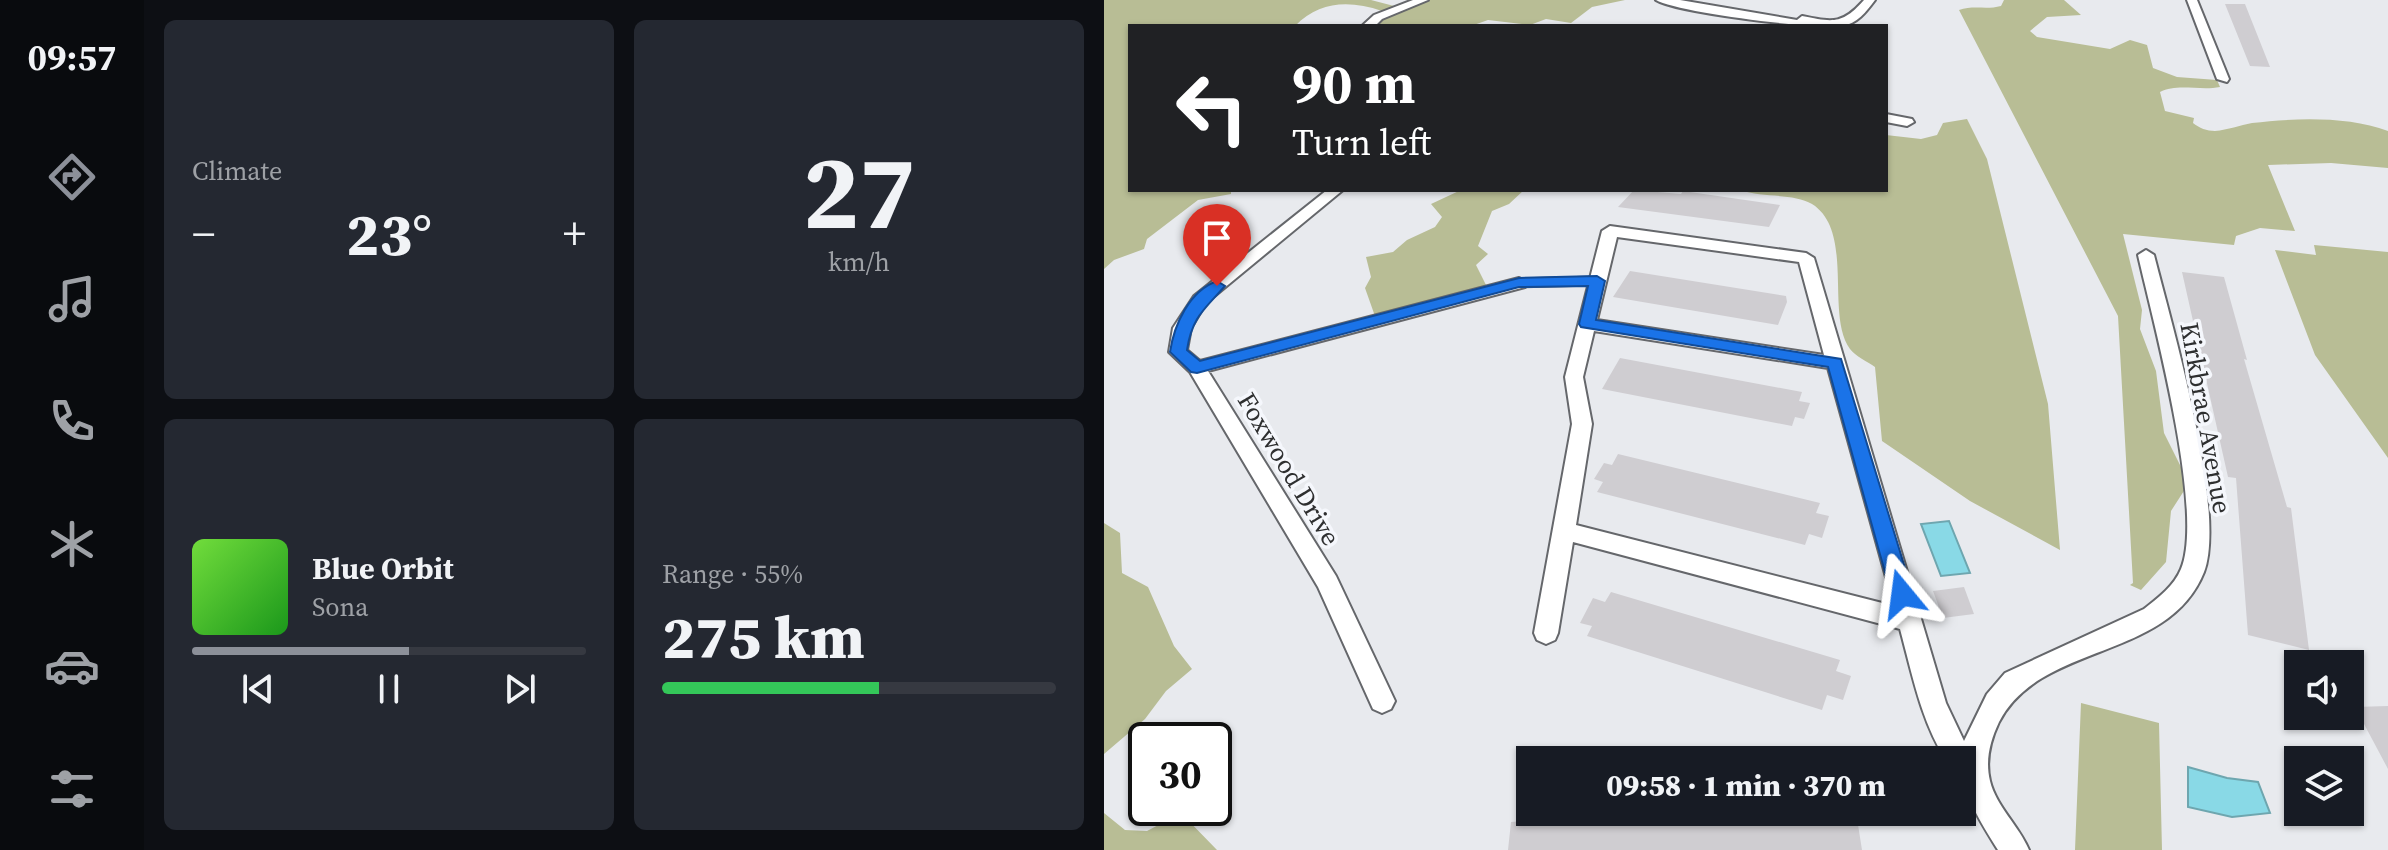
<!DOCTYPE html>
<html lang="en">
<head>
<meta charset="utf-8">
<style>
  :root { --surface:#171b24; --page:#242831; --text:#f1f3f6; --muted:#9ea1a6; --line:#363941; --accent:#8c9099 }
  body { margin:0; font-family:"Source Serif 4",serif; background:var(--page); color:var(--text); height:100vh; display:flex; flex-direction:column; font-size:30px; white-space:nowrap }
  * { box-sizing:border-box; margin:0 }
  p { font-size:26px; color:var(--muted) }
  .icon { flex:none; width:44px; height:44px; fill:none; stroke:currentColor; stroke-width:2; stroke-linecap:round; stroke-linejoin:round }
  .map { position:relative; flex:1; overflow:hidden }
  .panel { display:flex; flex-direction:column; gap:20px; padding:20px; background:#0d0f14; width:960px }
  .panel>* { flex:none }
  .top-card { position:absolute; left:24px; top:24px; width:760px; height:168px; border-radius:0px; box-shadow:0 2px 6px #0004; background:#202124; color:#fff; overflow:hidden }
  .tools { position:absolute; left:1180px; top:650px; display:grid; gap:16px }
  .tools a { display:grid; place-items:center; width:80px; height:80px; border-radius:0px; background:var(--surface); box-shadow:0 2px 6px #0004; font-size:40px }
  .speed { position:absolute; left:24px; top:722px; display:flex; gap:16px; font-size:40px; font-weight:700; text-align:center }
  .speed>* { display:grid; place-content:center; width:104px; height:104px; border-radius:50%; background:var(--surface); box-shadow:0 2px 6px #0004; line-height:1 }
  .speed .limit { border:4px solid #111; border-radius:12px; background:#fff; color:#111 }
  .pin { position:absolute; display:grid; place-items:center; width:68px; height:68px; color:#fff; margin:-82px -34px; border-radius:50% 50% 50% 0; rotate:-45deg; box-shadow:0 0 8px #0007 }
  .pin .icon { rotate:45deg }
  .me { position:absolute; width:88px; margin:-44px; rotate:344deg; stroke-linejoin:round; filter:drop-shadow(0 0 6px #0008) }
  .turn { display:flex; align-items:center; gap:28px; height:168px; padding:0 32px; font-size:36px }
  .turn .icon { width:104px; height:104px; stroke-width:2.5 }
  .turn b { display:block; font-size:56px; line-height:68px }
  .big { font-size:60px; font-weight:800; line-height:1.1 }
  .panel .widget { flex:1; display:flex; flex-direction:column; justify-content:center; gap:12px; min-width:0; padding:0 28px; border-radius:12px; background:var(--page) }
  .panel .dial { align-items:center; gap:0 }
  .dial b { font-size:104px; line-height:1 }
  .song { display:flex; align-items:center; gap:24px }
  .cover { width:96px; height:96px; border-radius:12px; background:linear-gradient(135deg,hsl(100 70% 55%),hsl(120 70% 35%)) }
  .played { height:8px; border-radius:4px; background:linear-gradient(90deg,var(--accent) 55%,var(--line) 55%) }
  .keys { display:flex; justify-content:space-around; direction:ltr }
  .heat { display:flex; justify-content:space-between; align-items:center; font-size:44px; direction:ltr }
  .charge { height:12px; border-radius:6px; background:linear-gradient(90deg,#34c759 55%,var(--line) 0) }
  .panel .tiles { flex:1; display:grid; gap:20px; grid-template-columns:repeat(2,1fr) }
  .trip { position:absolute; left:412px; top:746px; width:460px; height:80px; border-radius:0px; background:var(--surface); box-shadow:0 2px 6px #0004; font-weight:800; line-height:80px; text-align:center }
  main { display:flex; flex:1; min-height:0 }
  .menu { display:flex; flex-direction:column; width:144px; justify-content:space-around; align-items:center; background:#090b0e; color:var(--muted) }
  .menu .icon { width:56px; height:56px }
  .menu .current { color:var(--accent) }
  .menu b { font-size:36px; color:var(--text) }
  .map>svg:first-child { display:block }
  .green { fill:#b8bd95 }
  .water { fill:#89d9e6; stroke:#6ea6af; stroke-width:2 }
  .building { fill:#cfcdd1 }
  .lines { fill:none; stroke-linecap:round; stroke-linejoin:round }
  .service-casing { stroke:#65676b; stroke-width:11 }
  .minor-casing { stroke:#65676b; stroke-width:4 }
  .service { stroke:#fff; stroke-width:8 }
  .minor { fill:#fff; fill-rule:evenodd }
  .route { fill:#1a73e8; stroke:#114b97; stroke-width:2 }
  .labels { text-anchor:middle; stroke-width:7; stroke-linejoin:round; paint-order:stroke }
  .street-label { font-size:26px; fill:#2e2f30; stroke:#f5f7fc }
</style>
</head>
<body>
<main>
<nav class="menu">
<b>09:57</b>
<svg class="icon current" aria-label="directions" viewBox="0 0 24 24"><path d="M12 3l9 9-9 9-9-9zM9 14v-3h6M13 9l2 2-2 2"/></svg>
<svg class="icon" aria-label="music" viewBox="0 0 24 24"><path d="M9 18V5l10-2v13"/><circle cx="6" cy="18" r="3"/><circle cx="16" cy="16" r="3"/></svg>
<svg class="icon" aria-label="phone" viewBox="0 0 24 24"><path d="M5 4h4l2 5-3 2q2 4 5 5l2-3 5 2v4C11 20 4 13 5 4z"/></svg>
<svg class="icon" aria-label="climate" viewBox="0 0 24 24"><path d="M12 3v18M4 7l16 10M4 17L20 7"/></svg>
<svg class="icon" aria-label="car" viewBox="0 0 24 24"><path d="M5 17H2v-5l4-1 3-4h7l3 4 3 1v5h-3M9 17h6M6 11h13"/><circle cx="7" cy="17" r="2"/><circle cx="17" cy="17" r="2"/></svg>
<svg class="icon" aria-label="filters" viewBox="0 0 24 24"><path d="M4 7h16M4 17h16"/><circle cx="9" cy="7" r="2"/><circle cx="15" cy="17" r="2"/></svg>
</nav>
<section class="panel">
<div class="tiles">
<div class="widget"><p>Climate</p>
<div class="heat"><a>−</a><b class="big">23°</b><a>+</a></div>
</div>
<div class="widget dial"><b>27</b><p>km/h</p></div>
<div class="widget">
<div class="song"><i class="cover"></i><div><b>Blue Orbit</b><p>Sona</p></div></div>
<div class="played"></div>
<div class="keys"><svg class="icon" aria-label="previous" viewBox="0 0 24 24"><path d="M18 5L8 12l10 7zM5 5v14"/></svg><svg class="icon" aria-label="pause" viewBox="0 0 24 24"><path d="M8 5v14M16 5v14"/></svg><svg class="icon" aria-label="next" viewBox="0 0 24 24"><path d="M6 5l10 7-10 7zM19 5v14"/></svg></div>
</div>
<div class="widget"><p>Range · 55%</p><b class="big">275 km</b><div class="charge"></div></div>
</div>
</section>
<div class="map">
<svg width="1284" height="850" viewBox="0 0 1284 850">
  <rect width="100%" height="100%" fill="#e8eaee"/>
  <path class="green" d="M 0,0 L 267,0 L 290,6 L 308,0 L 521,0 L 488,7 L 467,23 L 442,19 L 426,25 L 384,20 L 367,26 L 255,26 L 278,11 C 245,0 216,1 191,26 L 26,26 L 26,190 L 127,190 L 127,194 L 94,200 L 43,239 L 40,249 L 10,260 L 0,269 Z
    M 900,0 L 960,0 L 977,15 L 943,17 L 926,31 L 933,37 L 1006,49 L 1026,40 L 1043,45 L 1049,68 L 1073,77 L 1113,80 L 1116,87 C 1096,91 1073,83 1056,92 L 1061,111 L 1090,118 L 1089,123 C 1095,128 1103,131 1111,131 C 1124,130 1136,125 1148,123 C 1190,118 1244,116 1284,131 L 1284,168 L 1227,163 L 1164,165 L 1191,231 L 1156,228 L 1132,236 L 1130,245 L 1019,234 L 1038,310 L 1036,329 L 1052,371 L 1060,433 L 1085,483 L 1067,511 L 1062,562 L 1037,590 L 1026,585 L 1029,583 L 1014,316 L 855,10 C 869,5 883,10 897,6 Z
    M 863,119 L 883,159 L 944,404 L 956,550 L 866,501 L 778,441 L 771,367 C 764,362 751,356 746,349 C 721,315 751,231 708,204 C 690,193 659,198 636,190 L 782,190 L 782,135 L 817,139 L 833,135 L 839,123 Z
    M 357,190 L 420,190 L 405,204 L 388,211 L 374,246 L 384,254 L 372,265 L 384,289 L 272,319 L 261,288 L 267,277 L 262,257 L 289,252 L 303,240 L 331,227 L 338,217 L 327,204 Z
    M 1210,245 L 1284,252 L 1284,458 L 1211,355 L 1171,250 L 1212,255 Z
    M 0,523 L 16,533 L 18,573 L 44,587 L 70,646 L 88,669 L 62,691 L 41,719 L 0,754 Z
    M 977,703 L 1055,723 L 1058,850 L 971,850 Z
    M 0,813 L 21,830 L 43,831 L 77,813 L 113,850 L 0,850 Z"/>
  <path class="water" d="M 845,521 L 866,573 L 837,576 L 817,524 Z
    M 1084,767 L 1123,778 L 1154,782 L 1166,813 L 1128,817 L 1084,807 Z"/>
  <path class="building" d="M 1121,4 L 1141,4 L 1166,67 L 1146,66 Z
    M 530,190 L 577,194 L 579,191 L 676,205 L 665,227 L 514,207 Z
    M 526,271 L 682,296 L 683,302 L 674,325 L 509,297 Z
    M 1078,272 L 1120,277 L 1143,360 L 1140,359 L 1183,507 L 1187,508 L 1205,650 L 1144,635 L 1132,478 L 1124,477 Z
    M 516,358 L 698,392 L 695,401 L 706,403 L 700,419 L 691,417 L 688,426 L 498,389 Z
    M 514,454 L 716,503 L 712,513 L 725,516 L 718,538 L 705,534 L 701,545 L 493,492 L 499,482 L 490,479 L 500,463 L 508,465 Z
    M 860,587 L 870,614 L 839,618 L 829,591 Z
    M 507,592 L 736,660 L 732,671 L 747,676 L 739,700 L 723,695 L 718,710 L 483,636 L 488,626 L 476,623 L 489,598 L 501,602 Z
    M 1284,706 L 1284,769 L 1251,707 Z
    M 540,812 L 752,812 L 758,850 L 404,850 L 407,822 Z"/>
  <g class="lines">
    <defs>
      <path id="service" d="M 415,283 L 493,281"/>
      <path id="minor" d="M 309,0 L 324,0 L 278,19 L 271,26 L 258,26 L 270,15 Z
        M 552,0 L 576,0 L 693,20 L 698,16 C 729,22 738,25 760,0 L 771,0 C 762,12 753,24 738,26 C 711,30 571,12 552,0 Z
        M 1083,0 L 1093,0 L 1125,79 L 1123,82 L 1113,79 Z
        M 782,114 L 808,119 L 810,122 L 803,126 L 782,122 Z
        M 223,190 L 239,190 L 102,303 L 87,328 L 83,350 L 96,361 L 415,278 L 423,283 L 421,287 L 104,371 L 232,576 L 291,701 L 287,709 L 278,713 L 269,709 L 214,587 L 86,372 L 65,352 L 69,328 L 90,296 Z
        M 506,226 L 702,253 L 710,258 L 842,703 L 860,741 L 883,694 L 901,673 L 1040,609 C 1054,598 1070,586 1077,569 C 1101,512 1049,321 1034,255 L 1042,250 L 1050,255 C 1067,322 1123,511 1100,572 C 1064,662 937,641 895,722 C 886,741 881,760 886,781 C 892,806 915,826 925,850 L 894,850 C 876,821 858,795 858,760 L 842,760 C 817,721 808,673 796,629 L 469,542 L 454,633 L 451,640 L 442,644 L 433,640 L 430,633 L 468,424 L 461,377 L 498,231 ZM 513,237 L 695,262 L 720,355 L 493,320 ZM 490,331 L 724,368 L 790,606 L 472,525 L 488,424 L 479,377 Z"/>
    </defs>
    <use href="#service" class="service-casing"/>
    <use href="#minor" class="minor-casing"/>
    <use href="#service" class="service"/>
    <use href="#minor" class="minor"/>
  </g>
  <path class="route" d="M 493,276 L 501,281 L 492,320 L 737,359 L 809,594 L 806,600 L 798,603 L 791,600 L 787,594 L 724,367 L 477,327 L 475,324 L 484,286 L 415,287 L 93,373 L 87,372 L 66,352 C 70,325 85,291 113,281 L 121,286 C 100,310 88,317 83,350 L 96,361 L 415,278 Z"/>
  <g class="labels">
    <g class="street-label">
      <text transform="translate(1102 418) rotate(80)" y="9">Kirkbrae Avenue</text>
      <text transform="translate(185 469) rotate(59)" y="9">Foxwood Drive</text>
    </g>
  </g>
</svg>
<div class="tools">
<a><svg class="icon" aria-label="sound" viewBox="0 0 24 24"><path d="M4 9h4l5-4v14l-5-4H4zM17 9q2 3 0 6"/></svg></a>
<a><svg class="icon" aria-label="layers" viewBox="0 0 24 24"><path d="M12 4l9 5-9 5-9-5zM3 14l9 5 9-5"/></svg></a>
</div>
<div class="speed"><div class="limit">30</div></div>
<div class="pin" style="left:113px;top:286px;background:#d93025"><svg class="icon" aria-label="arrive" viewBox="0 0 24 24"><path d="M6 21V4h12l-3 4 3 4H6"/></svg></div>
<svg class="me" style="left:798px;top:594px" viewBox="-20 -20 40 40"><path d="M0-17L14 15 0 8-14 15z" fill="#1a73e8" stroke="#fff" stroke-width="4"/></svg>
<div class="trip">09:58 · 1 min · 370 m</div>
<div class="top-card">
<div class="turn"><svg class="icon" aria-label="left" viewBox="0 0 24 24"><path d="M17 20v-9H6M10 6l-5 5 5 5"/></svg><div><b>90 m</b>Turn left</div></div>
</div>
</div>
</main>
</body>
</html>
